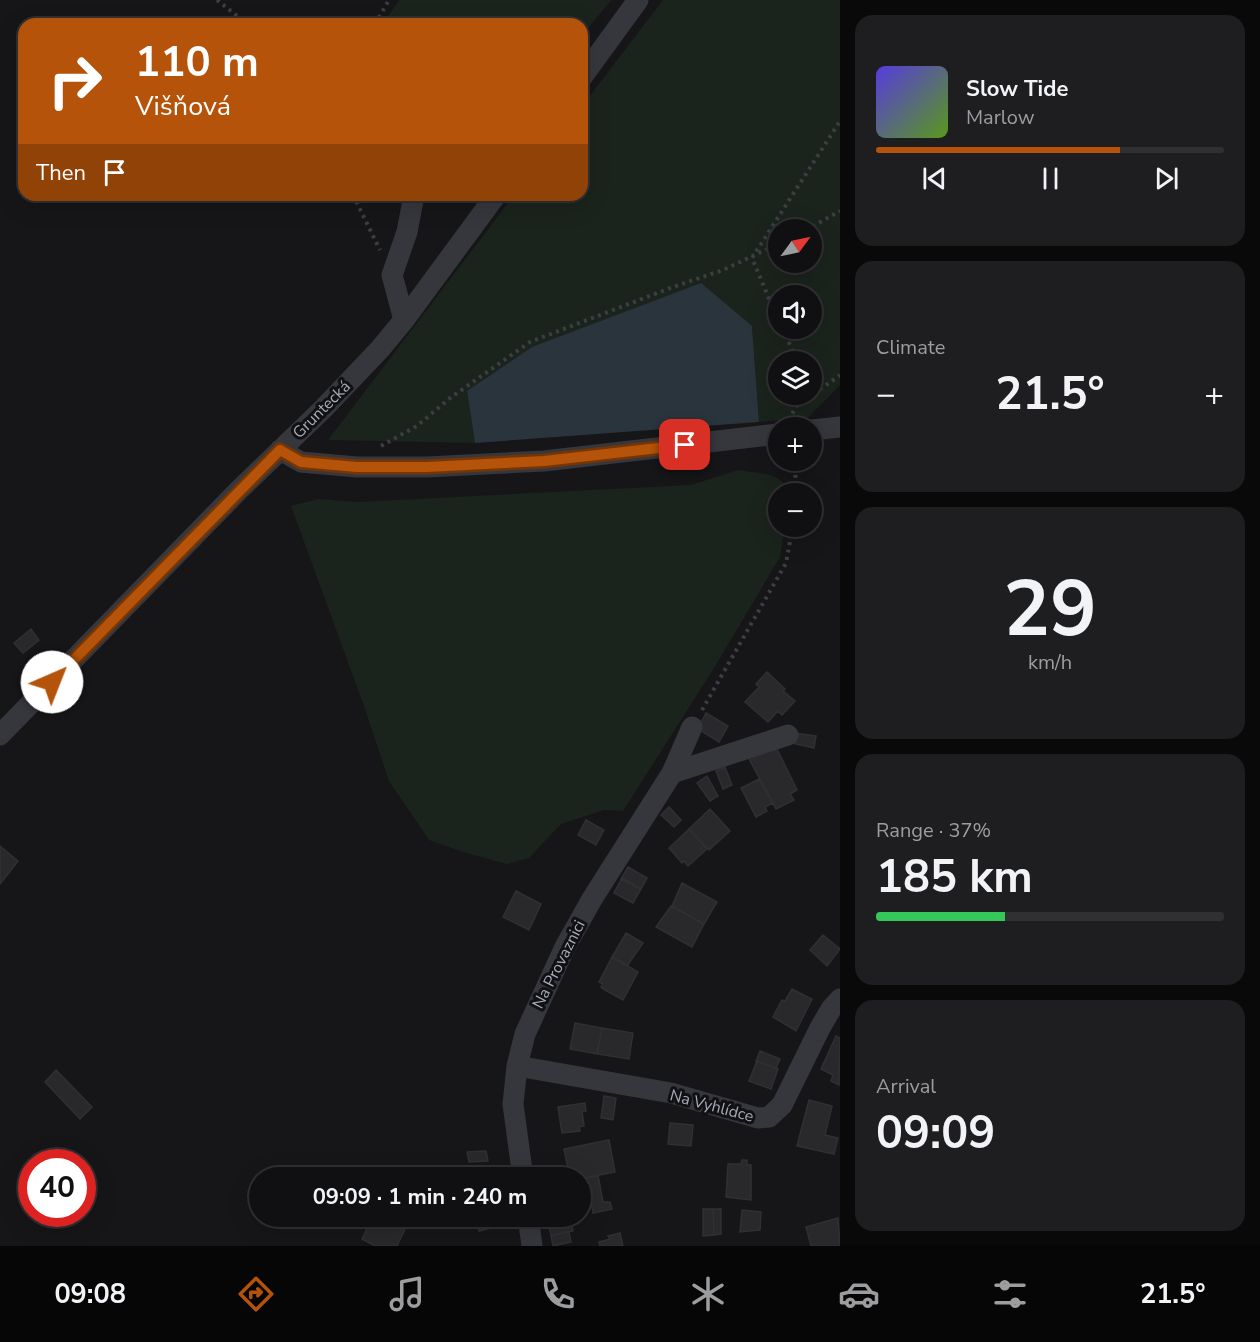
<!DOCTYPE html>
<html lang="en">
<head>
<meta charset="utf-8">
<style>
  :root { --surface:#101012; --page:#1e1e20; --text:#f1f3f6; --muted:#9c9d9f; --line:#303032; --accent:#b45309 }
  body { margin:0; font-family:"Nunito Sans",sans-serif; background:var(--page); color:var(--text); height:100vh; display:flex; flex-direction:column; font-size:22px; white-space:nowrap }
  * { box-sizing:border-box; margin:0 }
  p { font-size:20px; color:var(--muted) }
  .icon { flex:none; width:33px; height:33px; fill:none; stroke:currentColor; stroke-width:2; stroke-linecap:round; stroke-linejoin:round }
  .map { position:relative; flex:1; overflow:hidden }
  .panel { display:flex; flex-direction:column; gap:15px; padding:15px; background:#09090a; width:420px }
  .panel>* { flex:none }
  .guide { position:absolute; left:18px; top:18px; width:570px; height:183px; border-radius:18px; box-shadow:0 6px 24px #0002,0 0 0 2px var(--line); background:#b45309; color:#fff; overflow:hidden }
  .needle { width:39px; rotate:57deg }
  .controls { position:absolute; left:768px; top:219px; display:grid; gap:12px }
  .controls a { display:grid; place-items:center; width:54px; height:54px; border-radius:50%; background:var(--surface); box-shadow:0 6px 24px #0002,0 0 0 2px var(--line); font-size:30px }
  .speed { position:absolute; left:18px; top:1149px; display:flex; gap:12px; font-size:30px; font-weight:700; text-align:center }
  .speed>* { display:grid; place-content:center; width:78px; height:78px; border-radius:50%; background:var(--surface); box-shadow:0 6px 24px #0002,0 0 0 2px var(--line); line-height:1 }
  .speed .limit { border:9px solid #d22; background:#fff; color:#111 }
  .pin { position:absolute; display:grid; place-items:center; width:51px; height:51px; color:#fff; margin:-26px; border-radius:12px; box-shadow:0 3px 9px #0006 }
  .me { position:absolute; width:66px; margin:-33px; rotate:44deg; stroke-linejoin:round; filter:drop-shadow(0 0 4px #0008) }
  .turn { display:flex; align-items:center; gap:21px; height:126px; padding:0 18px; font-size:27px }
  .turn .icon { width:78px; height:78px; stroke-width:2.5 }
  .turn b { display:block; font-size:42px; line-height:51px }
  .then { display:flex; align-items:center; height:57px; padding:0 18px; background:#0003; gap:12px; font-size:22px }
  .big { font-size:45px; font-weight:700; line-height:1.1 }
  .panel .widget { flex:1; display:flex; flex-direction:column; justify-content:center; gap:9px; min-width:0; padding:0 21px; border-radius:18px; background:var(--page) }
  .panel .dial { align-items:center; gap:0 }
  .dial b { font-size:78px; line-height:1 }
  .song { display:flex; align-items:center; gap:18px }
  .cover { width:72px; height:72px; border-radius:9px; background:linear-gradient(135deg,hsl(250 70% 55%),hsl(90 70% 35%)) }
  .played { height:6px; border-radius:3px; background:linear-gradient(90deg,var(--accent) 70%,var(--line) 70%) }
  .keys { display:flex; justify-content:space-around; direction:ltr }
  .heat { display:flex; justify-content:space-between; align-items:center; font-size:33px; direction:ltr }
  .charge { height:9px; border-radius:4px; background:linear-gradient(90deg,#34c759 37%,var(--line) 0) }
  .trip { position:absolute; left:249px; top:1167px; width:342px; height:60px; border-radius:30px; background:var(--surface); box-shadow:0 6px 24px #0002,0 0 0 2px var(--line); font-weight:700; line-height:60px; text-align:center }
  .menu { display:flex; height:96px; justify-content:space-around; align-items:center; background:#060607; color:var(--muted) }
  .menu .icon { width:42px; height:42px }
  .menu .active { color:var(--accent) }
  .menu b { font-size:27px; color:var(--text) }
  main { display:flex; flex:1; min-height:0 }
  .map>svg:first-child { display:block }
  .green { fill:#1b231d; fill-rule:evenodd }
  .water { fill:#2a343d }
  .building { fill:#29292c; stroke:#302f34; stroke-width:1.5 }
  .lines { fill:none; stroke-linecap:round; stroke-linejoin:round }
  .path { stroke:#3c3e44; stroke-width:4; stroke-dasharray:3 4.5; stroke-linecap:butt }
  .minor { stroke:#36373d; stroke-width:21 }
  .route-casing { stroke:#753606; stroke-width:15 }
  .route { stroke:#b45309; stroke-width:10 }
  .labels { text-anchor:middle; stroke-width:6; stroke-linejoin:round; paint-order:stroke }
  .street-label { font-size:16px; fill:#a6abb9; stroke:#111113 }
</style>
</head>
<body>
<main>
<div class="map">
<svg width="840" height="1246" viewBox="0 0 840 1246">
  <rect width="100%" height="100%" fill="#161618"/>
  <path class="green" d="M 399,0 L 611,0 L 582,36 L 582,24 L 383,24 Z
    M 663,0 L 840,0 L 840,385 L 809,417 L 759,422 L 752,326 L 467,391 L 475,443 L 328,440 L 514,195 L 582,195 L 582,106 ZM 778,230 L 812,230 L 812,262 L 778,262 ZM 778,296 L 812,296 L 812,328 L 778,328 ZM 778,362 L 812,362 L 812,394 L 778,394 Z
    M 738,470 C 759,474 781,471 789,493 L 778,494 L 778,526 L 785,527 L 780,557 L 711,673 L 623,811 L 604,810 L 561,824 L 529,858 L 507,864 L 463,852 L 429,840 L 389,781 L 364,706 L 291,506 L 318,499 L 357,502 L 691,485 Z"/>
  <path class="water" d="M 701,283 L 752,326 L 759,422 L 475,443 L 467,391 L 532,347 Z"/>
  <path class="building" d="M 31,629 L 39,640 L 23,653 L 14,643 Z
    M 767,672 L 785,689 L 783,691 L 795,701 L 782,715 L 778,711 L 768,722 L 745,702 L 759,687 L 756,684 Z
    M 706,713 L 728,726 L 719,742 L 698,729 Z
    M 794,733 L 816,736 L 814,748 L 792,743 Z
    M 776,747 L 797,790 L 790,794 L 794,800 L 776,809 L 748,757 Z
    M 725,767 L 732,785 L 723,789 L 716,771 Z
    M 707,776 L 718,796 L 710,801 L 697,783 Z
    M 759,779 L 773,803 L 765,807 L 767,811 L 756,817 L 741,788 Z
    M 669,807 L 681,820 L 674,827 L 661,815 Z
    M 710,809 L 730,831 L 709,850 L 689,829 Z
    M 586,820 L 604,830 L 596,845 L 578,835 Z
    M 689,829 L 707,849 L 688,866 L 684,861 L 682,863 L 669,848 Z
    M 0,846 L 18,861 L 0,884 Z
    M 628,867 L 647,878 L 641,889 L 621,879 Z
    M 622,878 L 641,889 L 633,903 L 614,893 Z
    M 682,883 L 717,902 L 704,924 L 672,906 Z
    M 516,891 L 541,904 L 529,930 L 503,917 Z
    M 671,906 L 704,924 L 692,947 L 656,927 Z
    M 626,933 L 643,943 L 627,966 L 612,957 Z
    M 823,935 L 840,949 L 827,966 L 810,950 Z
    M 612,957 L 638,972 L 623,1000 L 605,990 L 601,987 L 603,984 L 599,982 Z
    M 792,989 L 812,999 L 796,1031 L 773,1017 L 782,1000 L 785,1001 Z
    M 575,1023 L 602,1028 L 597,1054 L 570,1049 Z
    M 602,1028 L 633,1033 L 629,1059 L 597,1054 Z
    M 836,1036 L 840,1038 L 839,1085 L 831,1081 L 833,1075 L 821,1069 Z
    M 760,1051 L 780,1059 L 776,1068 L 756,1061 Z
    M 757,1061 L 778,1069 L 771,1089 L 749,1081 Z
    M 56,1070 L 92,1107 L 80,1119 L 45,1082 Z
    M 604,1096 L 616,1098 L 613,1120 L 601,1118 Z
    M 809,1100 L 832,1106 L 825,1135 L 838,1138 L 834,1154 L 797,1146 Z
    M 585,1103 L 586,1111 L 582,1111 L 584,1126 L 579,1127 L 580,1131 L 562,1133 L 558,1107 Z
    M 670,1123 L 693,1125 L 691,1146 L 668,1144 Z
    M 609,1140 L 615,1172 L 580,1179 L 570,1178 L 564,1149 Z
    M 486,1151 L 488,1161 L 469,1162 L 467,1152 Z
    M 742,1160 L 747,1160 L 747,1165 L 751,1165 L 751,1200 L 726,1197 L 728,1164 L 741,1164 Z
    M 489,1166 L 492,1178 L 464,1178 L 463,1173 L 467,1172 L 466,1171 Z
    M 598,1175 L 603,1202 L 610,1202 L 612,1209 L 593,1213 L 592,1207 L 580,1209 L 580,1179 Z
    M 703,1209 L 713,1209 L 714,1235 L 703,1236 Z
    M 713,1209 L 721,1209 L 721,1234 L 714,1235 Z
    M 742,1210 L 761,1212 L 760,1230 L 740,1232 Z
    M 373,1216 L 378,1216 L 405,1229 L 397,1246 L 375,1246 L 362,1239 Z
    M 378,1216 L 408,1216 L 411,1217 L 405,1229 Z
    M 422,1216 L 456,1216 L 456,1220 L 425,1227 Z
    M 456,1216 L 501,1216 L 503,1225 L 479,1231 L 477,1222 L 458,1226 Z
    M 838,1218 L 840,1246 L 811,1246 L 806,1227 Z
    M 570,1219 L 573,1231 L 551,1235 L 548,1223 Z
    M 569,1232 L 571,1242 L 553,1246 L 551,1236 Z
    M 620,1233 L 623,1246 L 600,1246 L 599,1242 L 610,1239 L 608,1236 Z"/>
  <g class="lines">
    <path class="path" d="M 217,0 L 247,24
      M 375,24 L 389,0
      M 353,195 L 380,250
      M 806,230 L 840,211
      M 778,320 L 752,258 L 840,121
      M 783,328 L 797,362
      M 812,390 L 822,388 L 840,375
      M 792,421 L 792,414 L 803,394
      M 381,446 L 417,426 L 450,398 L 530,342 L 673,287 L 723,270 L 778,244
      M 794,460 L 797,494
      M 702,710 L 786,563 L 793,526"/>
    <path class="minor" d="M 582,77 L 638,0
      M 404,320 L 392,275 L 407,232 L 414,195
      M 812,430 L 840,427
      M 280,450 L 301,462 L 357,467 L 427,467 L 544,461 L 778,434
      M 0,735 L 239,490 L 323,409 L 380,349 L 404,320 L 496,195
      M 672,773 L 788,735
      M 517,1066 L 671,1093 L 758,1118 L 769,1117 L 782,1105 L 820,1028 L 831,1009 L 840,999
      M 523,1178 L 513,1104 L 517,1066 L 525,1034 L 565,947 L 592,899 L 672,773 L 692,727
      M 528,1216 L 532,1246"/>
  </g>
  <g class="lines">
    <defs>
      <path id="route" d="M 52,682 L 280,450 L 301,462 L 357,467 L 427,467 L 544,461 L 685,445"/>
    </defs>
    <use href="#route" class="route-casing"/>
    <use href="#route" class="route"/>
  </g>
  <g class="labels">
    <g class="street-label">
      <text transform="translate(321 409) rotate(-45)" y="6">Gruntecká</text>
      <text transform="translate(558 964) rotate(-63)" y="6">Na Provaznici</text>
      <text transform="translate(712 1105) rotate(15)" y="6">Na Vyhlídce</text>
    </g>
  </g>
</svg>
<div class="controls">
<a><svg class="needle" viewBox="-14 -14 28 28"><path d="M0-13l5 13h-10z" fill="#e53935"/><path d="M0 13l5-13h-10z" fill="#9c9d9f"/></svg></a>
<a><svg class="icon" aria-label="sound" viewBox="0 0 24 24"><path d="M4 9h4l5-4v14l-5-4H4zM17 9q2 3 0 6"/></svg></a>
<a><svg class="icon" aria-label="layers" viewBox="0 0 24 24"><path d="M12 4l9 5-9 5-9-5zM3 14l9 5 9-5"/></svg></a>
<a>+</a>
<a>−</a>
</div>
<div class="speed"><div class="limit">40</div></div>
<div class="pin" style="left:685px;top:445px;background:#d93025"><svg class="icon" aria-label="arrive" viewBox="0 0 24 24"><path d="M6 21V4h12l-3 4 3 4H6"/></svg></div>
<svg class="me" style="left:52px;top:682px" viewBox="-20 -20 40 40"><circle r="19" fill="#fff"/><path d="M0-13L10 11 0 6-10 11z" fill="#b45309"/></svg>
<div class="trip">09:09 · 1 min · 240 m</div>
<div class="guide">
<div class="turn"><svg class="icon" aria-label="right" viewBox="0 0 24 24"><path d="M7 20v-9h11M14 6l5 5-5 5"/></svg><div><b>110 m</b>Višňová</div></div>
<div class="then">Then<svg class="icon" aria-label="arrive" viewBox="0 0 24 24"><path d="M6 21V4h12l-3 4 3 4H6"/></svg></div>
</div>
</div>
<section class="panel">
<div class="widget">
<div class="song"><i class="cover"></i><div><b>Slow Tide</b><p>Marlow</p></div></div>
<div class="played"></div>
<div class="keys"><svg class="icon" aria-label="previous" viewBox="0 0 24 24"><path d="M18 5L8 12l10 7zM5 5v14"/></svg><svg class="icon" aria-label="pause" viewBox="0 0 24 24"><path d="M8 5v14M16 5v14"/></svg><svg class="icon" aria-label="next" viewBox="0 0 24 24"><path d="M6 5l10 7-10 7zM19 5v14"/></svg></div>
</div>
<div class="widget"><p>Climate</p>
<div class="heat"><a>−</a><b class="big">21.5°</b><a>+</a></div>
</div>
<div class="widget dial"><b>29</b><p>km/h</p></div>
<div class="widget"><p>Range · 37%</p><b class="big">185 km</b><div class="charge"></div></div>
<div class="widget"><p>Arrival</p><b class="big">09:09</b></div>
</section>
</main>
<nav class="menu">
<b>09:08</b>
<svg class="icon active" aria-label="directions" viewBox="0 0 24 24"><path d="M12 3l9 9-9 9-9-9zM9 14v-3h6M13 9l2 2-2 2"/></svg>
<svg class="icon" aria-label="music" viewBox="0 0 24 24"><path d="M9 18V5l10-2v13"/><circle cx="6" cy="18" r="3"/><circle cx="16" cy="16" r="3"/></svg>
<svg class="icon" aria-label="phone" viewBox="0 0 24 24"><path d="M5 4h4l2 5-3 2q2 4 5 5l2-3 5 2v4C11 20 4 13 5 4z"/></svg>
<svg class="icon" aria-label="climate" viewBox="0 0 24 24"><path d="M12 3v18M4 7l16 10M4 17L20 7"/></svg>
<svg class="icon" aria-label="car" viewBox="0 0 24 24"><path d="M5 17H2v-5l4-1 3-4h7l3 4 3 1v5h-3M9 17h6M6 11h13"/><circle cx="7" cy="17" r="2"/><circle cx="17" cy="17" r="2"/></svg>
<svg class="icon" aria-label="filters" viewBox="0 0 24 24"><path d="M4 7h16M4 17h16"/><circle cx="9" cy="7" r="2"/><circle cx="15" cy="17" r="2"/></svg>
<b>21.5°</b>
</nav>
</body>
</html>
